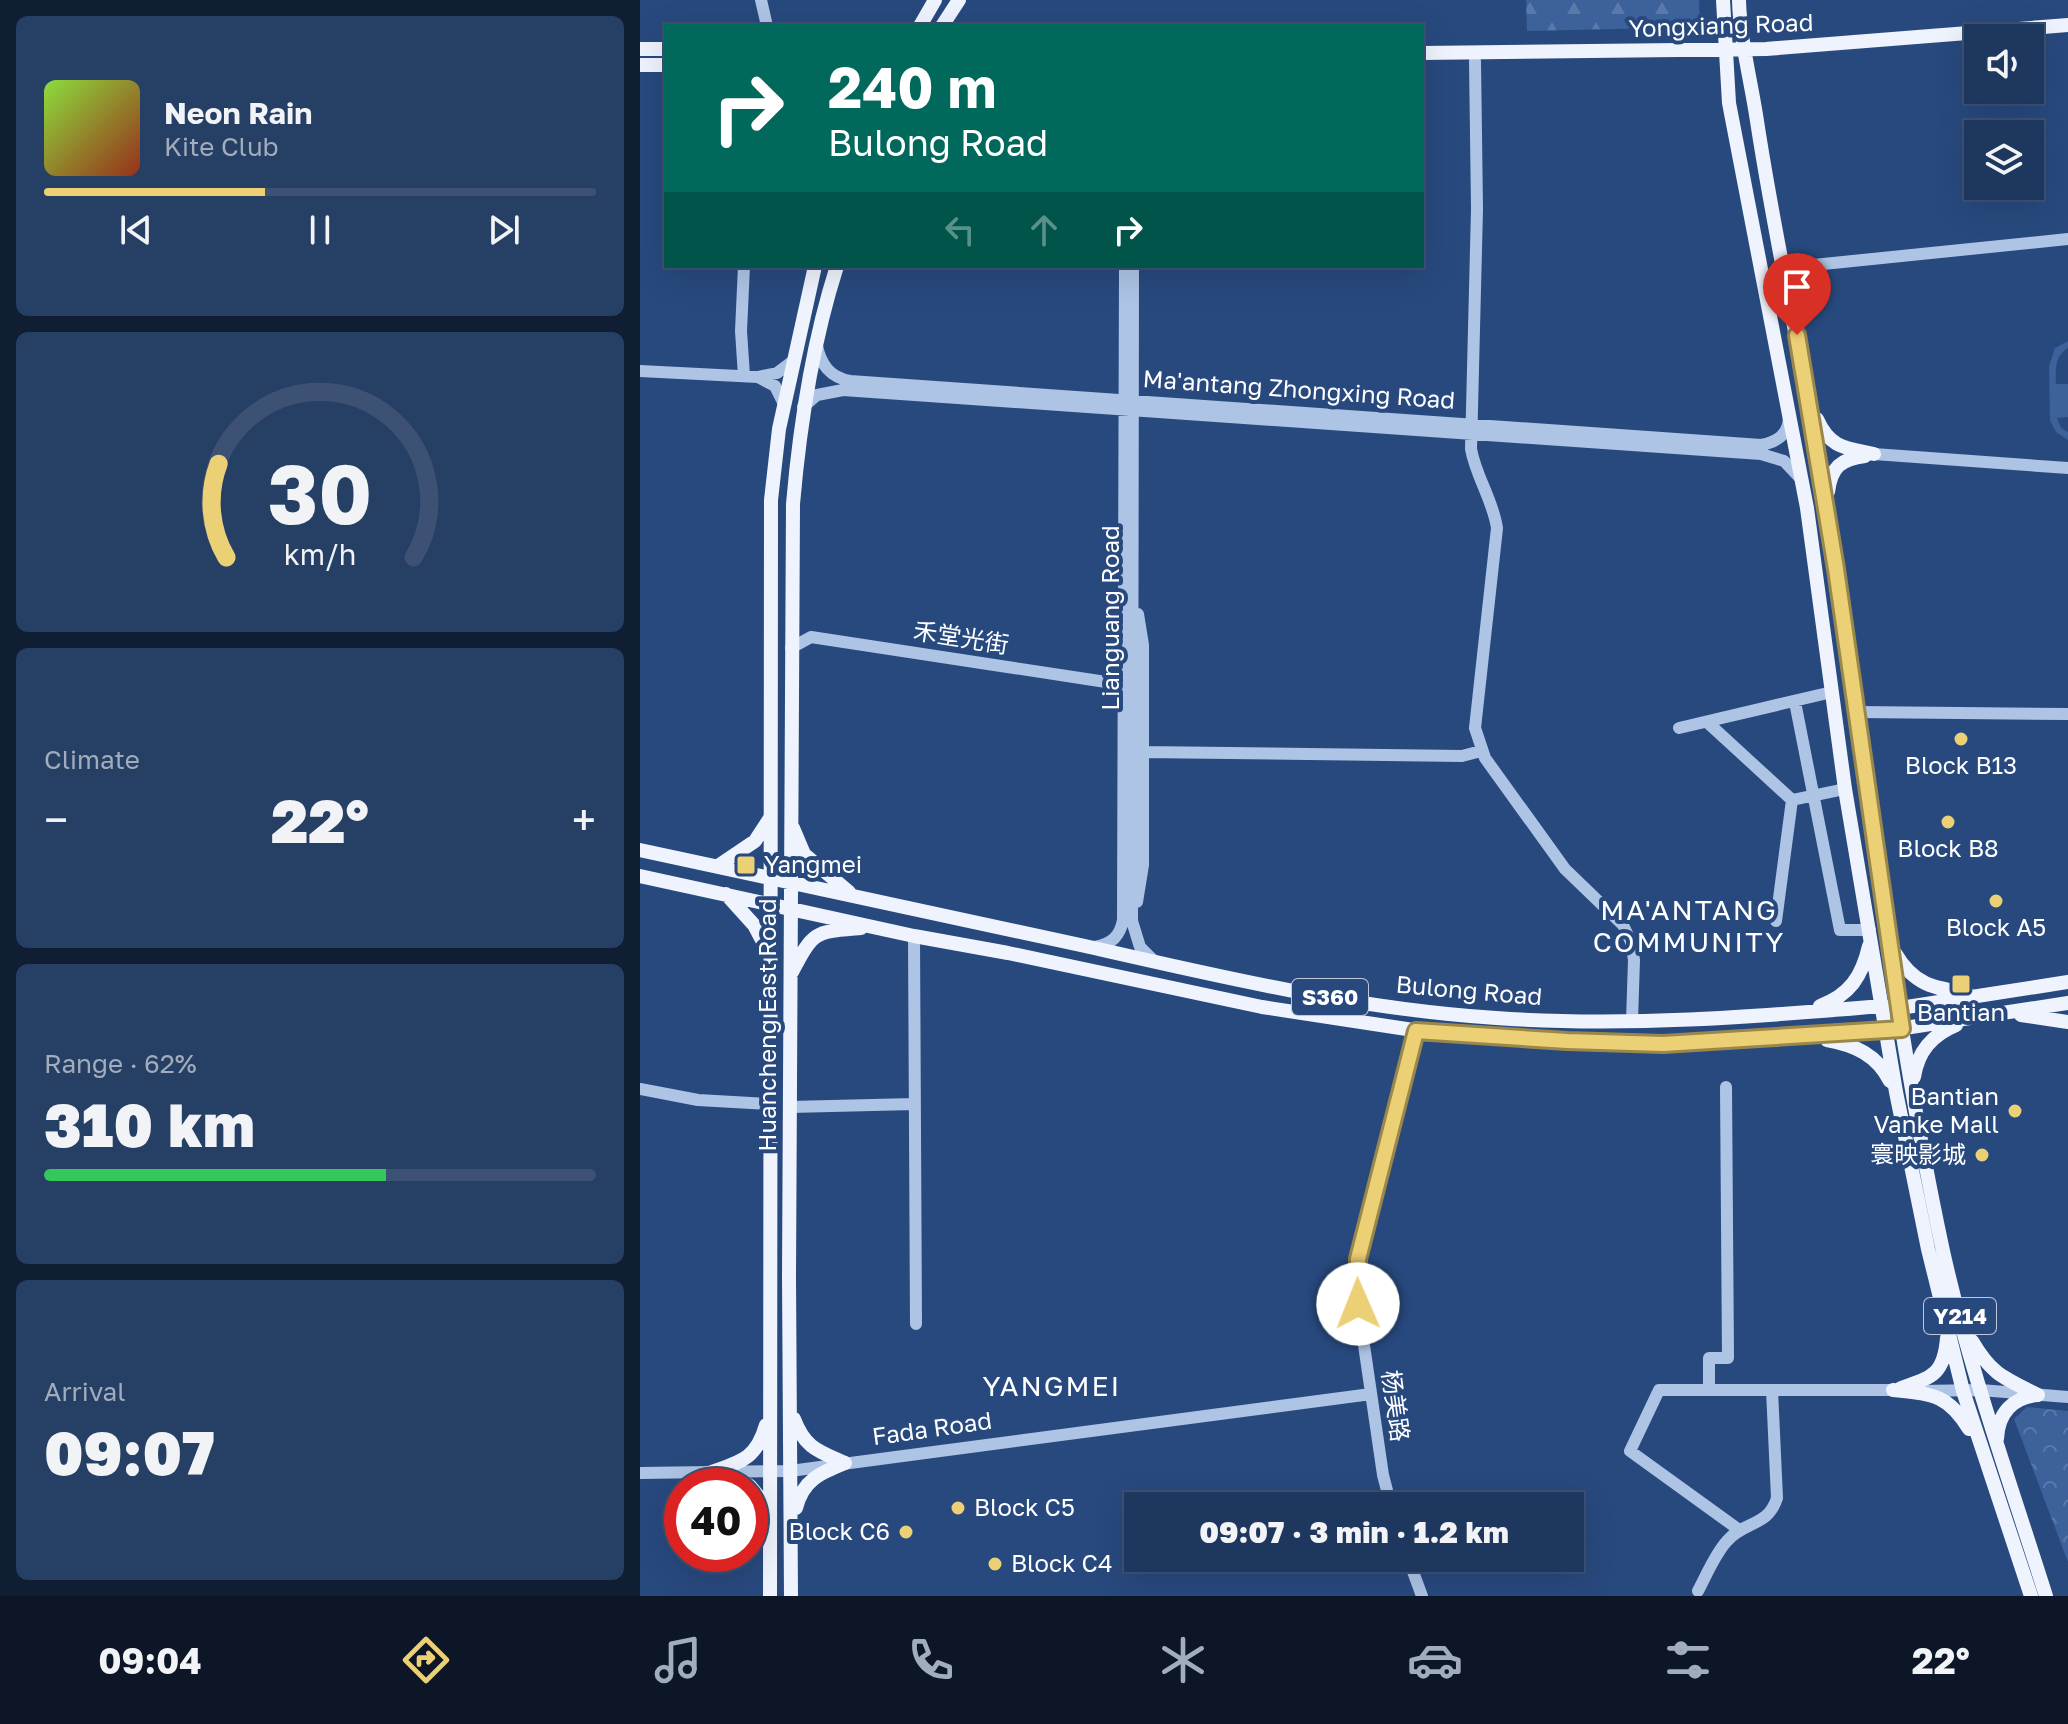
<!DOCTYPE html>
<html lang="en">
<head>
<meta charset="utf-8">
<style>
  :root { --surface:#1e375e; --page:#263f64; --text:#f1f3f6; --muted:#a1acbc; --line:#3c5173; --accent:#ecd075 }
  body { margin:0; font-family:"Golos Text","Noto Sans SC",sans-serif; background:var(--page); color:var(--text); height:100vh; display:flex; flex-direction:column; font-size:30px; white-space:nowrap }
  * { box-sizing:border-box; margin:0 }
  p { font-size:26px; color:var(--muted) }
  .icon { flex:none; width:44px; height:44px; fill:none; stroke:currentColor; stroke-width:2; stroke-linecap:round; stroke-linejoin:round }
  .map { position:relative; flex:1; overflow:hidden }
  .details { display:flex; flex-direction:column; gap:16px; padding:16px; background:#101e34; width:640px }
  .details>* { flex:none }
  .top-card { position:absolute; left:24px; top:24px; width:760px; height:244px; border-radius:0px; box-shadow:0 8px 32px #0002,0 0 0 2px var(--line); background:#00695c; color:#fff; overflow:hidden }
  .buttons { position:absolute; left:1324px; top:24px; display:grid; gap:16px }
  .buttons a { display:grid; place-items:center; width:80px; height:80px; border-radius:0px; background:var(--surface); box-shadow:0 8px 32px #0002,0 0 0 2px var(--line); font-size:40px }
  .speed { position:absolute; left:24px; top:1468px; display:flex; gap:16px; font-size:40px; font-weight:700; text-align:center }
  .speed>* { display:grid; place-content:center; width:104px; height:104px; border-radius:50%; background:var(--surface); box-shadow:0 8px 32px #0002,0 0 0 2px var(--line); line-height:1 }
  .speed .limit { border:12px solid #d22; background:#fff; color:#111 }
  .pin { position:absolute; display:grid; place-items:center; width:68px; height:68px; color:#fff; margin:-82px -34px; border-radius:50% 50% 50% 0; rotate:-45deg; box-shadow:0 0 8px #0007 }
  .pin .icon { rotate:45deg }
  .me { position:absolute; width:88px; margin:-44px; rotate:359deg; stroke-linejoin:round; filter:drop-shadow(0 0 6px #0008) }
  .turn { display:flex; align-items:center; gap:28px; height:168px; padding:0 32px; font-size:36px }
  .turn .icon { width:104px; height:104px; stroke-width:2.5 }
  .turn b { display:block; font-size:56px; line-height:68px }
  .lanes { display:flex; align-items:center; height:76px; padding:0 32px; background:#0003; justify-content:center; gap:40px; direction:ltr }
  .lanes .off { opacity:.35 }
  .big { font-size:60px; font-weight:800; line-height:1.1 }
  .details .widget { flex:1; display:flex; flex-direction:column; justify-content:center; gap:12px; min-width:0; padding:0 28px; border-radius:12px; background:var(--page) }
  .details .dial { align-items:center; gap:0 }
  .dial svg { height:208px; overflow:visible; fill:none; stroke:var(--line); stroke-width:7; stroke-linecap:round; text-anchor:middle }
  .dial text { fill:var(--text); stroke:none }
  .song { display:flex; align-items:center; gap:24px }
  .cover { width:96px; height:96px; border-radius:12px; background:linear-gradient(135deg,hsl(90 70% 55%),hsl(10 70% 35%)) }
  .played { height:8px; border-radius:4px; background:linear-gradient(90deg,var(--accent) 40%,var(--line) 40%) }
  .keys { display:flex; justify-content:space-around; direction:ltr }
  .heat { display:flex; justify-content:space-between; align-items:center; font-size:44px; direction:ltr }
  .charge { height:12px; border-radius:6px; background:linear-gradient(90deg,#34c759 62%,var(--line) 0) }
  .trip { position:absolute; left:484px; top:1492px; width:460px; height:80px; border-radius:0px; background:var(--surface); box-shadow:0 8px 32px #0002,0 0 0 2px var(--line); font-weight:800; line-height:80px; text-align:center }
  .dock { display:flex; height:128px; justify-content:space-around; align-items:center; background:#0c1626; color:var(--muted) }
  .dock .icon { width:56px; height:56px }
  .dock .on { color:var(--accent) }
  .dock b { font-size:36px; color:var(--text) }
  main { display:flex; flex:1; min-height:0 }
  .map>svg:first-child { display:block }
  .green { fill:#3c619b }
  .forest { fill:url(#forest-firs) }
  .park { fill:url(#park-crowns) }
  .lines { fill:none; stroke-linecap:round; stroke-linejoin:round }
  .minor { stroke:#aec4e5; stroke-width:12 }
  .major { stroke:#eef3fd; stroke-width:14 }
  .route-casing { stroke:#99874c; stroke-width:20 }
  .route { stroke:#ecd075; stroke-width:14 }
  .poi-dot { fill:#ecd075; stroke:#28497e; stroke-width:3 }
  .labels { text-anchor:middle; stroke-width:8; stroke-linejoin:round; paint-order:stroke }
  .shield { fill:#28497e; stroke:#bec8d8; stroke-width:2 }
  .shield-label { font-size:22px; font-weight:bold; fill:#fff }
  .street-label { font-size:24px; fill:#fff; stroke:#28497e }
  .poi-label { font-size:24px; fill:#fff; stroke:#28497e }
  .quarter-label { font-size:28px; letter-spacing:2px; fill:#fff; stroke:#28497e }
</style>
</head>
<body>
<main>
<section class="details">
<div class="widget">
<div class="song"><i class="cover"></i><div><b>Neon Rain</b><p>Kite Club</p></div></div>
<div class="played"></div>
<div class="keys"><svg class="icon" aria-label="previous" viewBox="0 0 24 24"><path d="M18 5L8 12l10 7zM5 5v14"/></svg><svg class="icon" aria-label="pause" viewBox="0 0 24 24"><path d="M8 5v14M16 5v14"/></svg><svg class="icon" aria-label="next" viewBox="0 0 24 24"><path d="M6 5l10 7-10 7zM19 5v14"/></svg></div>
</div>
<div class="widget dial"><svg viewBox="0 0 100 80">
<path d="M14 69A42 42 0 1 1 86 69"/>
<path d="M14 69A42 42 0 0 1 11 33" stroke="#ecd075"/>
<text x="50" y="56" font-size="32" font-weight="700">30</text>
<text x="50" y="72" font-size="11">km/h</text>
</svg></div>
<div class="widget"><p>Climate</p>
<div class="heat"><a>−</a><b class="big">22°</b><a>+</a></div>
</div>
<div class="widget"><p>Range · 62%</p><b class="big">310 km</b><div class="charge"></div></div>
<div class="widget"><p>Arrival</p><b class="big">09:07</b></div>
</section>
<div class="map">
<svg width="1428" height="1596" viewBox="0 0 1428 1596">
  <defs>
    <pattern id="forest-firs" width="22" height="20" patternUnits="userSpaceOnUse" patternTransform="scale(2)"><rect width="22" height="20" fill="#3c619b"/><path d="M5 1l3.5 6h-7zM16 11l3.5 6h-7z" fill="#5979aa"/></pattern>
    <pattern id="park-crowns" width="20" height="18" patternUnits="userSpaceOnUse" patternTransform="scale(2)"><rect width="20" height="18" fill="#3c619b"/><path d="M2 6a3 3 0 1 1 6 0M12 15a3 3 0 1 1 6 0" fill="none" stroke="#5979aa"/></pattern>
  </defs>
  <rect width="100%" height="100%" fill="#28497e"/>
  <path class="green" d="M 1428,341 L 1428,348 C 1414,357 1416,369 1416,384 L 1428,384 L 1428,417 L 1417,418 L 1421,428 L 1428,432 L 1428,440 L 1416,432 L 1410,421 L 1409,366 L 1415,348 Z"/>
  <path class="forest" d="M 886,0 L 1059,0 L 1060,27 L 887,31 Z"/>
  <path class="park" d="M 1387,1407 L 1428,1411 L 1428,1562 L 1374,1419 Z"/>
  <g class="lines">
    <path class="minor" d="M 121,0 L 127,26
      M 835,61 L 837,209 L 831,449 C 836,477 853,500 857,528 L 835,728 L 845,758 L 925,869 L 983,925 L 991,942 L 994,960 L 992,1021
      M 493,266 L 492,921 L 500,947 L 515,962
      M 1144,268 L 1428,239
      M 177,346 C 181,365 190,377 210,381 L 1121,445 C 1137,442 1148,435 1149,418
      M 0,371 L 118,377 L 137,373 L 153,361
      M 104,376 L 101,331 L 104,266
      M 118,377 L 135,386 L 144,404
      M 163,407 L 177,395 L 203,390 L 1121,454 L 1144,461 L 1160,478
      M 1234,454 L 1428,468
      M 151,648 L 171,637 L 466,682 L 483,693
      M 1155,702 L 1200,930 L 1230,930
      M 1217,712 L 1428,714
      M 1067,722 L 1152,800 L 1136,921
      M 1039,728 L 1192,692
      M 503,752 L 822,756 L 841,751
      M 1152,800 L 1205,789
      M 497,902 L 503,865 L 503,645 L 498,614
      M 274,936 L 276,1324
      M 455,947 C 472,944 480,936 483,920 L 485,266
      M 0,1089 L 58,1100 L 130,1104
      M 150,1107 L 274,1104
      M 1069,1390 L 1069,1358 L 1088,1358 L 1086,1087
      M 1282,1391 L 1340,1390 L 1428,1397
      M 0,1473 L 150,1471 L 731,1394
      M 751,1506 L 743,1475 L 718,1304 L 718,1259 L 776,1031
      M 1098,1529 L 990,1451 L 1019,1390 L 1259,1390
      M 768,1558 L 782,1596
      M 1058,1591 C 1067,1574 1075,1554 1087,1541 C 1104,1521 1128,1527 1137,1498 L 1132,1390"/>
    <path class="major" d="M 1083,0 L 1089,103 L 1167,508 L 1205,789 L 1256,1092 L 1288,1249 L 1323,1391 L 1391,1596
      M 1099,0 C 1100,40 1111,81 1117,121 C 1135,240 1162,357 1181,475 C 1223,734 1248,995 1303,1251 C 1329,1368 1370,1482 1406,1596
      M 280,26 L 295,0
      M 302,26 L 319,0
      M 0,49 L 26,49
      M 782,53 L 1126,49 L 1428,25
      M 0,65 L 26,65
      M 1177,419 C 1190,448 1205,448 1234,454
      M 1188,492 C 1191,467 1201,459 1225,456
      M 153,828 L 164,854 L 209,892
      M 0,850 C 149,881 297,914 445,946 C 581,977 717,1009 856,1018 C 985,1027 1114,1017 1242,1006 L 1260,1008 L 1428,982
      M 78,866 L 115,841 L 130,818
      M 0,876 L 274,936 L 368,953 L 622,1007 L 793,1033 L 954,1043 L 1069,1042 L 1245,1031 L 1428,1003
      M 86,894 L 114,925 L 130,955
      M 1255,953 C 1274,985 1293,988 1327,993
      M 152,972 C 174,930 175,932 221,928
      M 1180,1006 C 1210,995 1222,976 1229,946
      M 1381,1015 L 1428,1022
      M 1187,1040 C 1215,1045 1237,1055 1250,1081
      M 1274,1077 C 1278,1051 1292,1035 1316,1025
      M 1332,1341 C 1352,1375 1364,1378 1398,1395
      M 1261,1388 C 1293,1377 1304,1374 1307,1338
      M 1253,1390 C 1292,1394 1308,1394 1329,1429
      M 154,1419 C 165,1448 178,1451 205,1463
      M 1357,1439 C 1358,1413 1373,1397 1398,1395
      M 69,1473 C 100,1462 116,1460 126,1425
      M 69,1473 L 97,1479 L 110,1486
      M 110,1486 L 119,1497 L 126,1517
      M 156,1508 C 163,1480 180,1473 205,1463
      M 130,1596 L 131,500 L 139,429 L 175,266
      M 151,1596 L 149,1277 L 153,504 C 160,423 172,344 197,266"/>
  </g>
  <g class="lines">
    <defs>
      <path id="route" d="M 718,1304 L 718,1259 L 776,1031 L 927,1041 L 1023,1044 L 1262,1029 L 1196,569 L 1157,335"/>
    </defs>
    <use href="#route" class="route-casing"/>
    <use href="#route" class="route"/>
  </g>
  <g class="poi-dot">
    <circle cx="1321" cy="739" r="8"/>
    <circle cx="1308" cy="822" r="8"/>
    <rect x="96" y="855" width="20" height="20" rx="4"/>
    <circle cx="1356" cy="901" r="8"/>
    <rect x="1311" y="974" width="20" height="20" rx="4"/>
    <circle cx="1375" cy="1111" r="8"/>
    <circle cx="1342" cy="1155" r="8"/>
    <circle cx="318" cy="1508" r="8"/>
    <circle cx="266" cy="1532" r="8"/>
    <circle cx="355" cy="1564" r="8"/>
  </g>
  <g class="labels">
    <g class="shield">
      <rect x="652" y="979" width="76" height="36" rx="6"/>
      <rect x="1284" y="1298" width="72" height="36" rx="6"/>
    </g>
    <g class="shield-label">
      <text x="690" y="1005">S360</text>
      <text x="1320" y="1324">Y214</text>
    </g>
    <g class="street-label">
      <text transform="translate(1081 26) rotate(-2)" y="8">Yongxiang Road</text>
      <text transform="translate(659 390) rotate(4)" y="8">Ma'antang Zhongxing Road</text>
      <text transform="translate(471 618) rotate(-90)" y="8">Lianguang Road</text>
      <text transform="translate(321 638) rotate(9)" y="8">禾堂光街</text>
      <text transform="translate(829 991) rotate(5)" y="8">Bulong Road</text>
      <text transform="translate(128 1025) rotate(-90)" y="8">Huancheng East Road</text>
      <text transform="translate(755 1406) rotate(82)" y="8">杨美路</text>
      <text transform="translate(292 1429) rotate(-8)" y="8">Fada Road</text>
    </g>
    <g class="poi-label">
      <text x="1321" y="774">Block B13</text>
      <text x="1308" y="857">Block B8</text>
      <text x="124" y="873" text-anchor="start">Yangmei</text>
      <text x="1356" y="936">Block A5</text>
      <text x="1321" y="1021">Bantian</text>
      <text x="1359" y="1105" text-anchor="end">Bantian<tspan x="1359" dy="28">Vanke Mall</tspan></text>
      <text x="1326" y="1163" text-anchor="end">寰映影城</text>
      <text x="334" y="1516" text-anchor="start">Block C5</text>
      <text x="250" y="1540" text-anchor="end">Block C6</text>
      <text x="371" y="1572" text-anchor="start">Block C4</text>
    </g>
    <g class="quarter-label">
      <text x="1049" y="920">MA'ANTANG<tspan x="1049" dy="32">COMMUNITY</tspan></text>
      <text x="412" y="1396">YANGMEI</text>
    </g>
  </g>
</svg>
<div class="buttons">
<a><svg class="icon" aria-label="sound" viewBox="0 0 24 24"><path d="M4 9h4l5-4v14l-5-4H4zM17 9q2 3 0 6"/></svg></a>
<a><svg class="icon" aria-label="layers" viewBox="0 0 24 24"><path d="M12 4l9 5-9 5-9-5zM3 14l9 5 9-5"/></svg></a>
</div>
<div class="speed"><div class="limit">40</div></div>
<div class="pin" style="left:1157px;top:335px;background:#d93025"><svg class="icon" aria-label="arrive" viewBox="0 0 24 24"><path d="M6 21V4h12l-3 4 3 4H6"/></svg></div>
<svg class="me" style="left:718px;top:1304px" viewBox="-20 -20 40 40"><circle r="19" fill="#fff"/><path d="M0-13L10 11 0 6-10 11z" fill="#ecd075"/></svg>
<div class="trip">09:07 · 3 min · 1.2 km</div>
<div class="top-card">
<div class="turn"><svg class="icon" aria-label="right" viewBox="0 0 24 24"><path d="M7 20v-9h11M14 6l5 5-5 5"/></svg><div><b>240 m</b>Bulong Road</div></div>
<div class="lanes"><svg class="icon off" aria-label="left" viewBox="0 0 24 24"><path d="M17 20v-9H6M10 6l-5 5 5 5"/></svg><svg class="icon off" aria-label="ahead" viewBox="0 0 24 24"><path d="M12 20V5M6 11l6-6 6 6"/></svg><svg class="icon" aria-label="right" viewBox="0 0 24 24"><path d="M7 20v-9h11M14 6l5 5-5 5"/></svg></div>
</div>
</div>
</main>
<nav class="dock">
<b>09:04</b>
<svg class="icon on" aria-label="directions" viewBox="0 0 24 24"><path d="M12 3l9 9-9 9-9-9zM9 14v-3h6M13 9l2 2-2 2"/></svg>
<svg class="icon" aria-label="music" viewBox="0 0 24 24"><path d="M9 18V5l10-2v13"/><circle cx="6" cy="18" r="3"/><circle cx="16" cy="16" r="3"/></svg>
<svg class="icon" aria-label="phone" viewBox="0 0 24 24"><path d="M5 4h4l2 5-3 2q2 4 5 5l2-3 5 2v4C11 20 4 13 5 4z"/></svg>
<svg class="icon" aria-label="climate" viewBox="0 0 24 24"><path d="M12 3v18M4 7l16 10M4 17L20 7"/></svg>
<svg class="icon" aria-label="car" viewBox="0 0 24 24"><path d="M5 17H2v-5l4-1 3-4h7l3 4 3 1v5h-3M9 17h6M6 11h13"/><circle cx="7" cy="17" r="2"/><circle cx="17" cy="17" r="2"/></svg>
<svg class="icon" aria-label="filters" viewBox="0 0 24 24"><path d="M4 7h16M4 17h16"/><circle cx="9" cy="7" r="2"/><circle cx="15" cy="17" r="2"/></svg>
<b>22°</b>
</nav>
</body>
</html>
